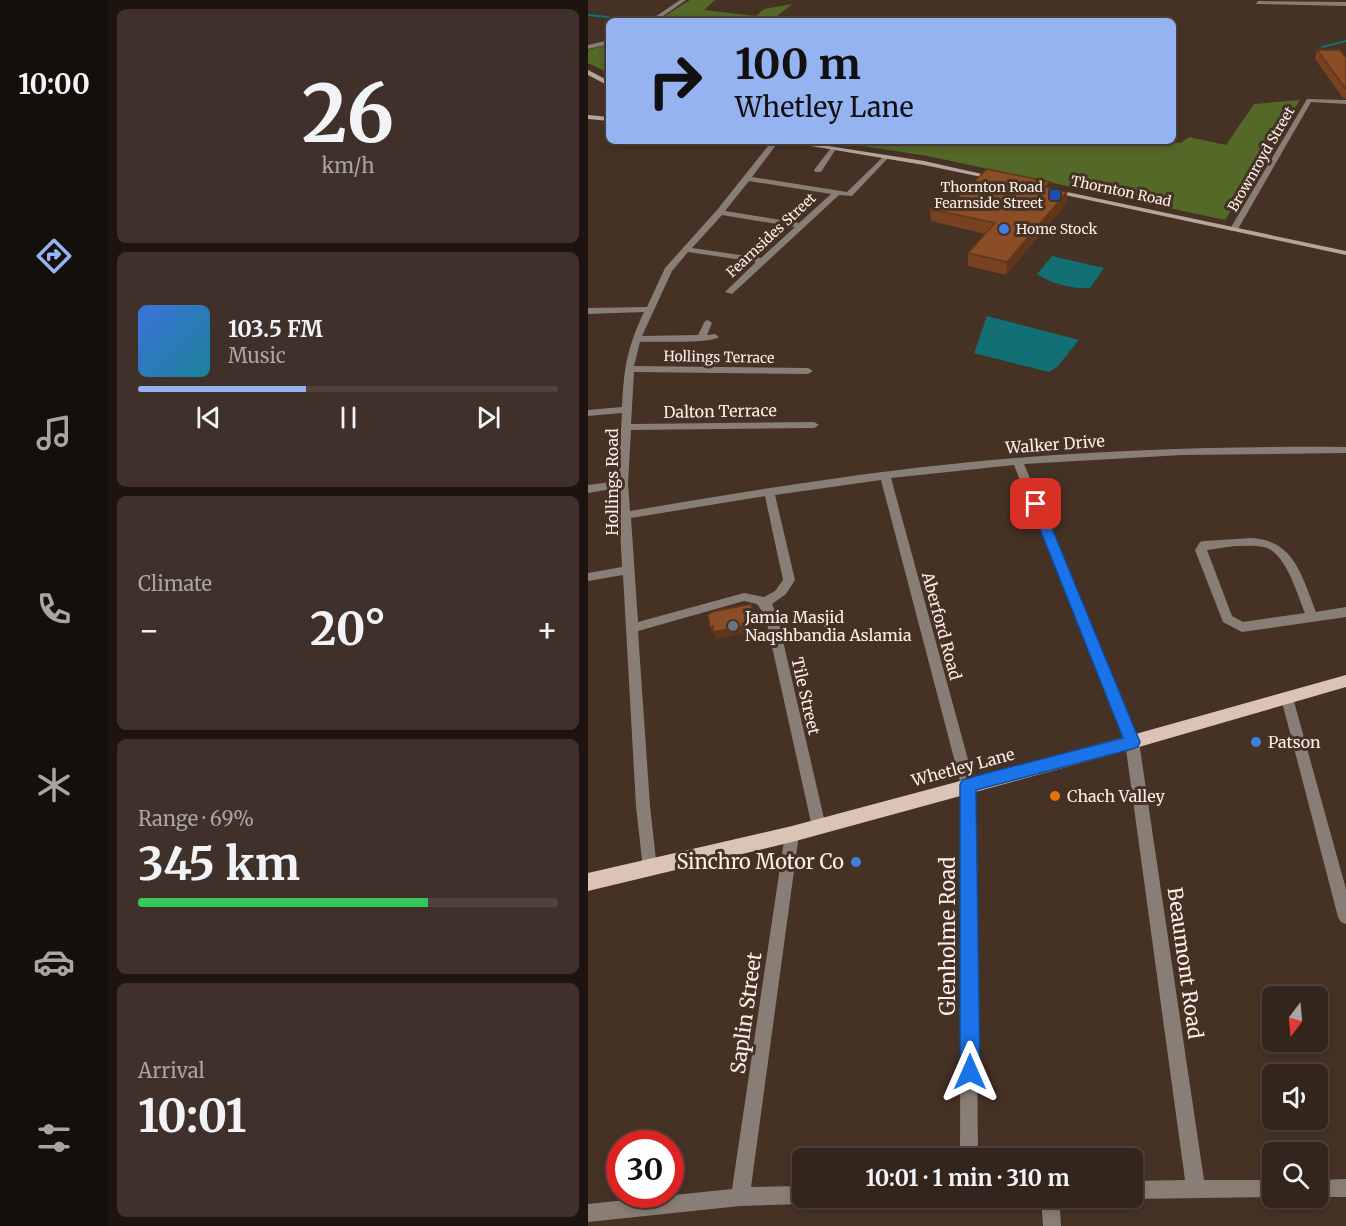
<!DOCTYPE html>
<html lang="en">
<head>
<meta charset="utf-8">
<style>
  :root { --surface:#34251c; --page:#3f3129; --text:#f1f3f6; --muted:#a9a5a3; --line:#4e423b; --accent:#95b2f1 }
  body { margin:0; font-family:Merriweather,serif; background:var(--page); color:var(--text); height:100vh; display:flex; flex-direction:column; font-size:22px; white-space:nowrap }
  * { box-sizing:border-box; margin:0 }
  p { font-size:20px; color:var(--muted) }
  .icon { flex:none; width:33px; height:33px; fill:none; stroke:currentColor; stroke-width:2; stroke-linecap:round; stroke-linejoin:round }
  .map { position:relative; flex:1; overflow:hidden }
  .drawer { display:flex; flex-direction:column; gap:9px; padding:9px; background:#1d140f; width:480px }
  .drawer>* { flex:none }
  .hud { position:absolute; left:18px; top:18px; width:570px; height:126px; border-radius:9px; box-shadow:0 3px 9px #0003,0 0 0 2px var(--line); background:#95b2f1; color:#111; overflow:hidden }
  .needle { width:39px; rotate:196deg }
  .fabs { position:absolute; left:674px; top:986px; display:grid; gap:12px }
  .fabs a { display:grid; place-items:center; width:66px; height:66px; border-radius:9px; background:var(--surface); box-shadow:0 3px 9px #0003,0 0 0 2px var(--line); font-size:30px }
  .speed { position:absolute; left:18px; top:1130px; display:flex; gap:12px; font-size:30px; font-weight:700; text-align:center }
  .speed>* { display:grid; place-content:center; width:78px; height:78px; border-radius:50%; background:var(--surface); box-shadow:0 3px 9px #0003,0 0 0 2px var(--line); line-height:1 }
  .speed .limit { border:9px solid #d22; background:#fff; color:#111 }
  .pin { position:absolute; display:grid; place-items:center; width:51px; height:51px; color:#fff; margin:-26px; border-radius:12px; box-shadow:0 3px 9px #0006 }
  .me { position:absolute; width:66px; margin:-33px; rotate:0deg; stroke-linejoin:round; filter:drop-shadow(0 0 4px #0008) }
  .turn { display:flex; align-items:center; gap:21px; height:126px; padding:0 30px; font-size:27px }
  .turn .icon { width:78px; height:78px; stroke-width:2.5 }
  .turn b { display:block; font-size:42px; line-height:51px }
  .big { font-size:45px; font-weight:700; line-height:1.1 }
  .drawer .card { flex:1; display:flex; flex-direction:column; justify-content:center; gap:9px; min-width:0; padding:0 21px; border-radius:9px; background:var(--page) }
  .drawer .dial { align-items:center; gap:0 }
  .dial b { font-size:78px; line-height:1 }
  .song { display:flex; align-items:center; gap:18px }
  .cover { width:72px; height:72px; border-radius:9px; background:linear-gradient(135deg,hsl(220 70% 55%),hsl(190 70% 35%)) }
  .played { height:6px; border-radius:3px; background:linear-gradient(90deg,var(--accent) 40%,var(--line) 40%) }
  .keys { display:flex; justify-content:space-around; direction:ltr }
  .heat { display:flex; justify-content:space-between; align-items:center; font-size:33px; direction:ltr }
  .charge { height:9px; border-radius:4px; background:linear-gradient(90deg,#34c759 69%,var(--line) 0) }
  .trip { position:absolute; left:204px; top:1148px; width:351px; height:60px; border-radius:9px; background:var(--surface); box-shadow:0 3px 9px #0003,0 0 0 2px var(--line); font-weight:700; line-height:60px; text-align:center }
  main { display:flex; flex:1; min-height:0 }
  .tab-bar { display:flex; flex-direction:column; width:108px; justify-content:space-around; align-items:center; background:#150f0b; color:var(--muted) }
  .tab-bar .icon { width:42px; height:42px }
  .tab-bar .selected { color:var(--accent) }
  .tab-bar b { font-size:27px; color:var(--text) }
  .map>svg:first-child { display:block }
  .green { fill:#546828 }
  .water { fill:#126f73 }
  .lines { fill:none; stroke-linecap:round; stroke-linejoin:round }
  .stream { stroke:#126f73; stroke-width:2 }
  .street { fill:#887e76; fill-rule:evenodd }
  .secondary { fill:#b6a69a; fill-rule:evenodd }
  .primary { fill:#d9c4b5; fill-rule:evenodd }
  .wall { fill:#784220 }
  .shaded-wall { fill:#61361a }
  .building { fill:#8b4d25; stroke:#61361a; stroke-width:1.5 }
  .route { fill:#1a73e8; stroke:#114b97; stroke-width:1.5 }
  .transit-dot { fill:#1a4fb4; stroke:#463125; stroke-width:2 }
  .shop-dot { fill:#3f7fe0; stroke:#463125; stroke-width:2 }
  .worship-dot { fill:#6b7280; stroke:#463125; stroke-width:2 }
  .food-dot { fill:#e8710a; stroke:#463125; stroke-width:2 }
  .labels { text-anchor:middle; stroke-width:6; stroke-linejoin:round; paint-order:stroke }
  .far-street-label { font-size:14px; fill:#fdefe8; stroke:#463125 }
  .far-poi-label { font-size:14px; fill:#fdefe8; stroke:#463125; text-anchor:end }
  .street-label { font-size:16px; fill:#fdefe8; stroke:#463125 }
  .poi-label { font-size:16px; fill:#fdefe8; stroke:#463125; text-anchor:start }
  .near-poi-label { font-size:20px; fill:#fdefe8; stroke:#463125; text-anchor:end }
  .near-street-label { font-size:20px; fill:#fdefe8; stroke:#463125 }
</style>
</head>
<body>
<main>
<nav class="tab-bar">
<b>10:00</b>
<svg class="icon selected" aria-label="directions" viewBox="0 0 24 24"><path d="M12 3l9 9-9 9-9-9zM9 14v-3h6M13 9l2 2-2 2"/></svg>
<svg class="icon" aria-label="music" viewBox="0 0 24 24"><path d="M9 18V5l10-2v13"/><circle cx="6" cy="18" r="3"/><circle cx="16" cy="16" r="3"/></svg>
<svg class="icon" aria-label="phone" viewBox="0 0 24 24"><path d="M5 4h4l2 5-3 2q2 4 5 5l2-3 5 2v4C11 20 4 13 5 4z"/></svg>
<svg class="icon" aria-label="climate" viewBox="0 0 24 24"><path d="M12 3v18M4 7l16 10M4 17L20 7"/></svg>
<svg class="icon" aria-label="car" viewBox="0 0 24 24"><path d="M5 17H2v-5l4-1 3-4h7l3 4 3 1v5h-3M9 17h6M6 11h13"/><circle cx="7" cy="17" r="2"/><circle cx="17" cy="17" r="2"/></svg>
<svg class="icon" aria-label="filters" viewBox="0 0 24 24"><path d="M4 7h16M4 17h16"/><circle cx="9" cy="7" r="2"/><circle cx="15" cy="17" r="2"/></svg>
</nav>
<section class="drawer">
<div class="card dial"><b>26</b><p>km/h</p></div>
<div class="card">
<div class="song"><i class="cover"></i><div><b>103.5 FM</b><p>Music</p></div></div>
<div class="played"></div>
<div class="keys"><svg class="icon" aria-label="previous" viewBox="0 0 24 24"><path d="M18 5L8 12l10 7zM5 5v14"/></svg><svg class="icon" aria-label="pause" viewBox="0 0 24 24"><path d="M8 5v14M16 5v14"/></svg><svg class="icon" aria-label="next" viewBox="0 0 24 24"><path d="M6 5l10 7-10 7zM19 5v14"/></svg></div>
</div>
<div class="card"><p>Climate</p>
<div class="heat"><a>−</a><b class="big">20°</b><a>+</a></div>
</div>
<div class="card"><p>Range · 69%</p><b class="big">345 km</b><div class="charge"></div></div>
<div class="card"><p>Arrival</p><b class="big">10:01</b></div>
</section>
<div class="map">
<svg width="758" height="1226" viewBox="0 0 758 1226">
  <rect width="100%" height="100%" fill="#463125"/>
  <path class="green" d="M 102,0 L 127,0 L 116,10 L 168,16 L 176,9 L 204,4 L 183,21 L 69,21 Z
    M 21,44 L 21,73 L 0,63 L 0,50 Z
    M 712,100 L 637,220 L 340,156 L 241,141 L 577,141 L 593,143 L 601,137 L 638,145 L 666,104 Z"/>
  <path class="water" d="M 464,256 L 516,268 L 502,288 C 485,289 463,284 449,274 Z
    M 399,316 L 491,340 L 469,367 L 461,372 L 386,353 Z"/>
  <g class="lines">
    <path class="stream" d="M 0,15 L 20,17
      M 734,47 L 758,41"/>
    <path class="street" d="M 92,0 L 98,0 L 68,21 L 61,21 Z
      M 670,1 L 758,2 L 758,6 L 668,4 Z
      M 21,40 L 21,44 L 0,49 L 0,45 Z
      M 719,99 L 758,100 L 758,104 L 723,102 L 650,229 L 643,231 L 642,229 Z
      M 184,141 L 191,141 L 164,177 L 259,192 L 296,156 L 301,157 L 264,196 L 251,195 L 144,294 L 137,292 L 168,262 L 100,252 L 84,271 L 54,336 L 110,335 L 117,321 L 120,320 L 124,323 L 119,335 L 127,334 L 131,337 C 121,344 68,341 52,342 L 46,366 L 220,368 L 225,371 L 220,374 L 46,372 L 43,424 L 226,422 L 231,425 L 226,428 L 43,430 L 40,484 L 42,511 C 155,492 269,473 383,462 C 508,450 632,446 758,447 L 758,453 L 594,455 L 436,464 L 551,742 L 616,1180 L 684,1180 L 684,1197 L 687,1197 L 544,1199 L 539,1197 L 544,1197 L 544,1181 L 597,1180 L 537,742 L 426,465 L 303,478 L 387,785 L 390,1158 L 372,1158 L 373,785 L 293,480 L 187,495 L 207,580 L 198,594 L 184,604 L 189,615 L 238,827 L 236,832 L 231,833 L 226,832 L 224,827 L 177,615 L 169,604 L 156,601 L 50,631 L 62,806 L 69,869 L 67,874 L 62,876 L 57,874 L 55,869 L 48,806 L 35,575 L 0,581 L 0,573 L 34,567 L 30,488 L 0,493 L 0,485 L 30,481 L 34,413 L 0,416 L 0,410 L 34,407 C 36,367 39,348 56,312 L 0,314 L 0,308 L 59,307 L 77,268 L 129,210 ZM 161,181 L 243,194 L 211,223 L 137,211 ZM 134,215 L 207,227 L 173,258 L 104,248 ZM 177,496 L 195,580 L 187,591 L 176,597 L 156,593 L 50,622 L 43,518 Z
      M 243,148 L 248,149 L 233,172 L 227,172 L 226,170 Z
      M 663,538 C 707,540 714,577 728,612 L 758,607 L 758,617 L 654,632 L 635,622 L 607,550 L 612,542 L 616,541 ZM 647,546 C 656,546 667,545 676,547 C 698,552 709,594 717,613 L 655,622 L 644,616 L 619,550 Z
      M 699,693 L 704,694 L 705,698 L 758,889 L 758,924 L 753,922 L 750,917 L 693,698 L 694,694 Z
      M 204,827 L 209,829 L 211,834 L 163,1187 L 214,1186 L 214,1197 L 222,1197 L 221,1202 L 214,1204 L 152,1206 L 0,1222 L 0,1204 L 144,1189 L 197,834 L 199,829 Z
      M 758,1179 L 758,1197 L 726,1197 L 729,1197 L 729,1180 Z
      M 453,1197 L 471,1197 L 473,1226 L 455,1226 Z"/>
    <path class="secondary" d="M 0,70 L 21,81 L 21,86 L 0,75 Z
      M 0,115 L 21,117 L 21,121 L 0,119 Z
      M 193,141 L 209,141 L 336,161 L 412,178 L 408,180 L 336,165 Z
      M 460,188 L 758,251 L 758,255 L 463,192 L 460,192 Z"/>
    <path class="primary" d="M 758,675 L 758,687 L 544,749 L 204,842 L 0,891 L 0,873 L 204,826 L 544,735 Z"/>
  </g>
  <path class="wall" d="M 729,50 L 758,58 L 758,98 L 755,98 L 727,59 Z
    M 462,188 L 479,192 L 478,204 L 418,275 L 380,266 L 380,253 L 397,234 L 343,221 L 342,209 L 367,200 Z"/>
  <path class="shaded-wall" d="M 479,192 L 478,204 L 418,275 L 419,262 Z
    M 163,604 L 169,631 L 128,639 L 126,633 L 124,634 L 122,627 L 125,626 Z"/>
  <path class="building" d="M 729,50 L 752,50 L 758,58 L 758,89 Z
    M 399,169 L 462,182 L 457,187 L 479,192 L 419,262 L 380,253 L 407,223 L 342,209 L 354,197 L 367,200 Z
    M 163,604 L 167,624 L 125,632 L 125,626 L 122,627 L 120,615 L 124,612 Z"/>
  <path class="route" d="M 448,500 L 454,504 L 552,742 L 550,747 L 544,749 L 388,790 L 392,1072 L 389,1079 L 382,1082 L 375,1079 L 372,1072 L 372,785 L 374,780 L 380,778 L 535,738 L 442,504 Z"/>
  <rect class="transit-dot" x="461" y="189" width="12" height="12" rx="3"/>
  <g class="shop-dot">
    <circle cx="416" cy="229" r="6"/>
    <circle cx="668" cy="742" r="6"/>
    <circle cx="268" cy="862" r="6"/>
  </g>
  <circle class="worship-dot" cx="145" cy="626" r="6"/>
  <circle class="food-dot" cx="467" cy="796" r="6"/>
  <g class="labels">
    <g class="far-street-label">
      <text transform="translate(673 159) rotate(-60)" y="5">Brownroyd Street</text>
      <text transform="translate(533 191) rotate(12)" y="5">Thornton Road</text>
      <text transform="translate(183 235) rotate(-43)" y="5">Fearnsides Street</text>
      <text transform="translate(131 357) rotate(1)" y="5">Hollings Terrace</text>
    </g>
    <g class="far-poi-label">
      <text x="455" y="192">Thornton Road<tspan x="455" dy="16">Fearnside Street</tspan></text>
      <text x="428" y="234" text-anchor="start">Home Stock</text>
    </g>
    <g class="street-label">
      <text transform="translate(132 411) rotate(-1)" y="6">Dalton Terrace</text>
      <text transform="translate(467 444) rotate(-4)" y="6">Walker Drive</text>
      <text transform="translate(24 482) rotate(-90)" y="6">Hollings Road</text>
      <text transform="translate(354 626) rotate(75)" y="6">Aberford Road</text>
      <text transform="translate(218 696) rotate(77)" y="6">Tile Street</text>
      <text transform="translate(375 767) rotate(-15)" y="6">Whetley Lane</text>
    </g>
    <g class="poi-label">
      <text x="157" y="623">Jamia Masjid<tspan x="157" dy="18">Naqshbandia Aslamia</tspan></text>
      <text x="680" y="748">Patson</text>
      <text x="479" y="802">Chach Valley</text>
    </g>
    <g class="near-poi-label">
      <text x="256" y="869">Sinchro Motor Co</text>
    </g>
    <g class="near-street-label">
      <text transform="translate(360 936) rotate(-90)" y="7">Glenholme Road</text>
      <text transform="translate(597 963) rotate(82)" y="7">Beaumont Road</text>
      <text transform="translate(158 1013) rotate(-82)" y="7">Saplin Street</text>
    </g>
  </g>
</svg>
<div class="fabs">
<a><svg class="needle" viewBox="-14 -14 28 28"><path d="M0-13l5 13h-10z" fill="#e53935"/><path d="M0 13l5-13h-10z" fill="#a9a5a3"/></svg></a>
<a><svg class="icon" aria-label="sound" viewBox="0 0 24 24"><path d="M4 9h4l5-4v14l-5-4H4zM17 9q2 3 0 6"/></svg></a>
<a><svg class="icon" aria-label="search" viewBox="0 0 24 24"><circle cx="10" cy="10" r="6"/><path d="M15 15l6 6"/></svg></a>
</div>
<div class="speed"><div class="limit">30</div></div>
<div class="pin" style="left:448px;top:504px;background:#d93025"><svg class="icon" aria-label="arrive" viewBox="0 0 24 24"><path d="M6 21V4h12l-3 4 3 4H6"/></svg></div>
<svg class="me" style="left:382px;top:1072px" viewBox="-20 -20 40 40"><path d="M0-17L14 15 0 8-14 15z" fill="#1a73e8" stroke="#fff" stroke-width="4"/></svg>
<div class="trip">10:01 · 1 min · 310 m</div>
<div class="hud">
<div class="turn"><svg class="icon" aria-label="right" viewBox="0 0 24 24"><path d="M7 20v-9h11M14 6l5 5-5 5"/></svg><div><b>100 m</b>Whetley Lane</div></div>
</div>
</div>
</main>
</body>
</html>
